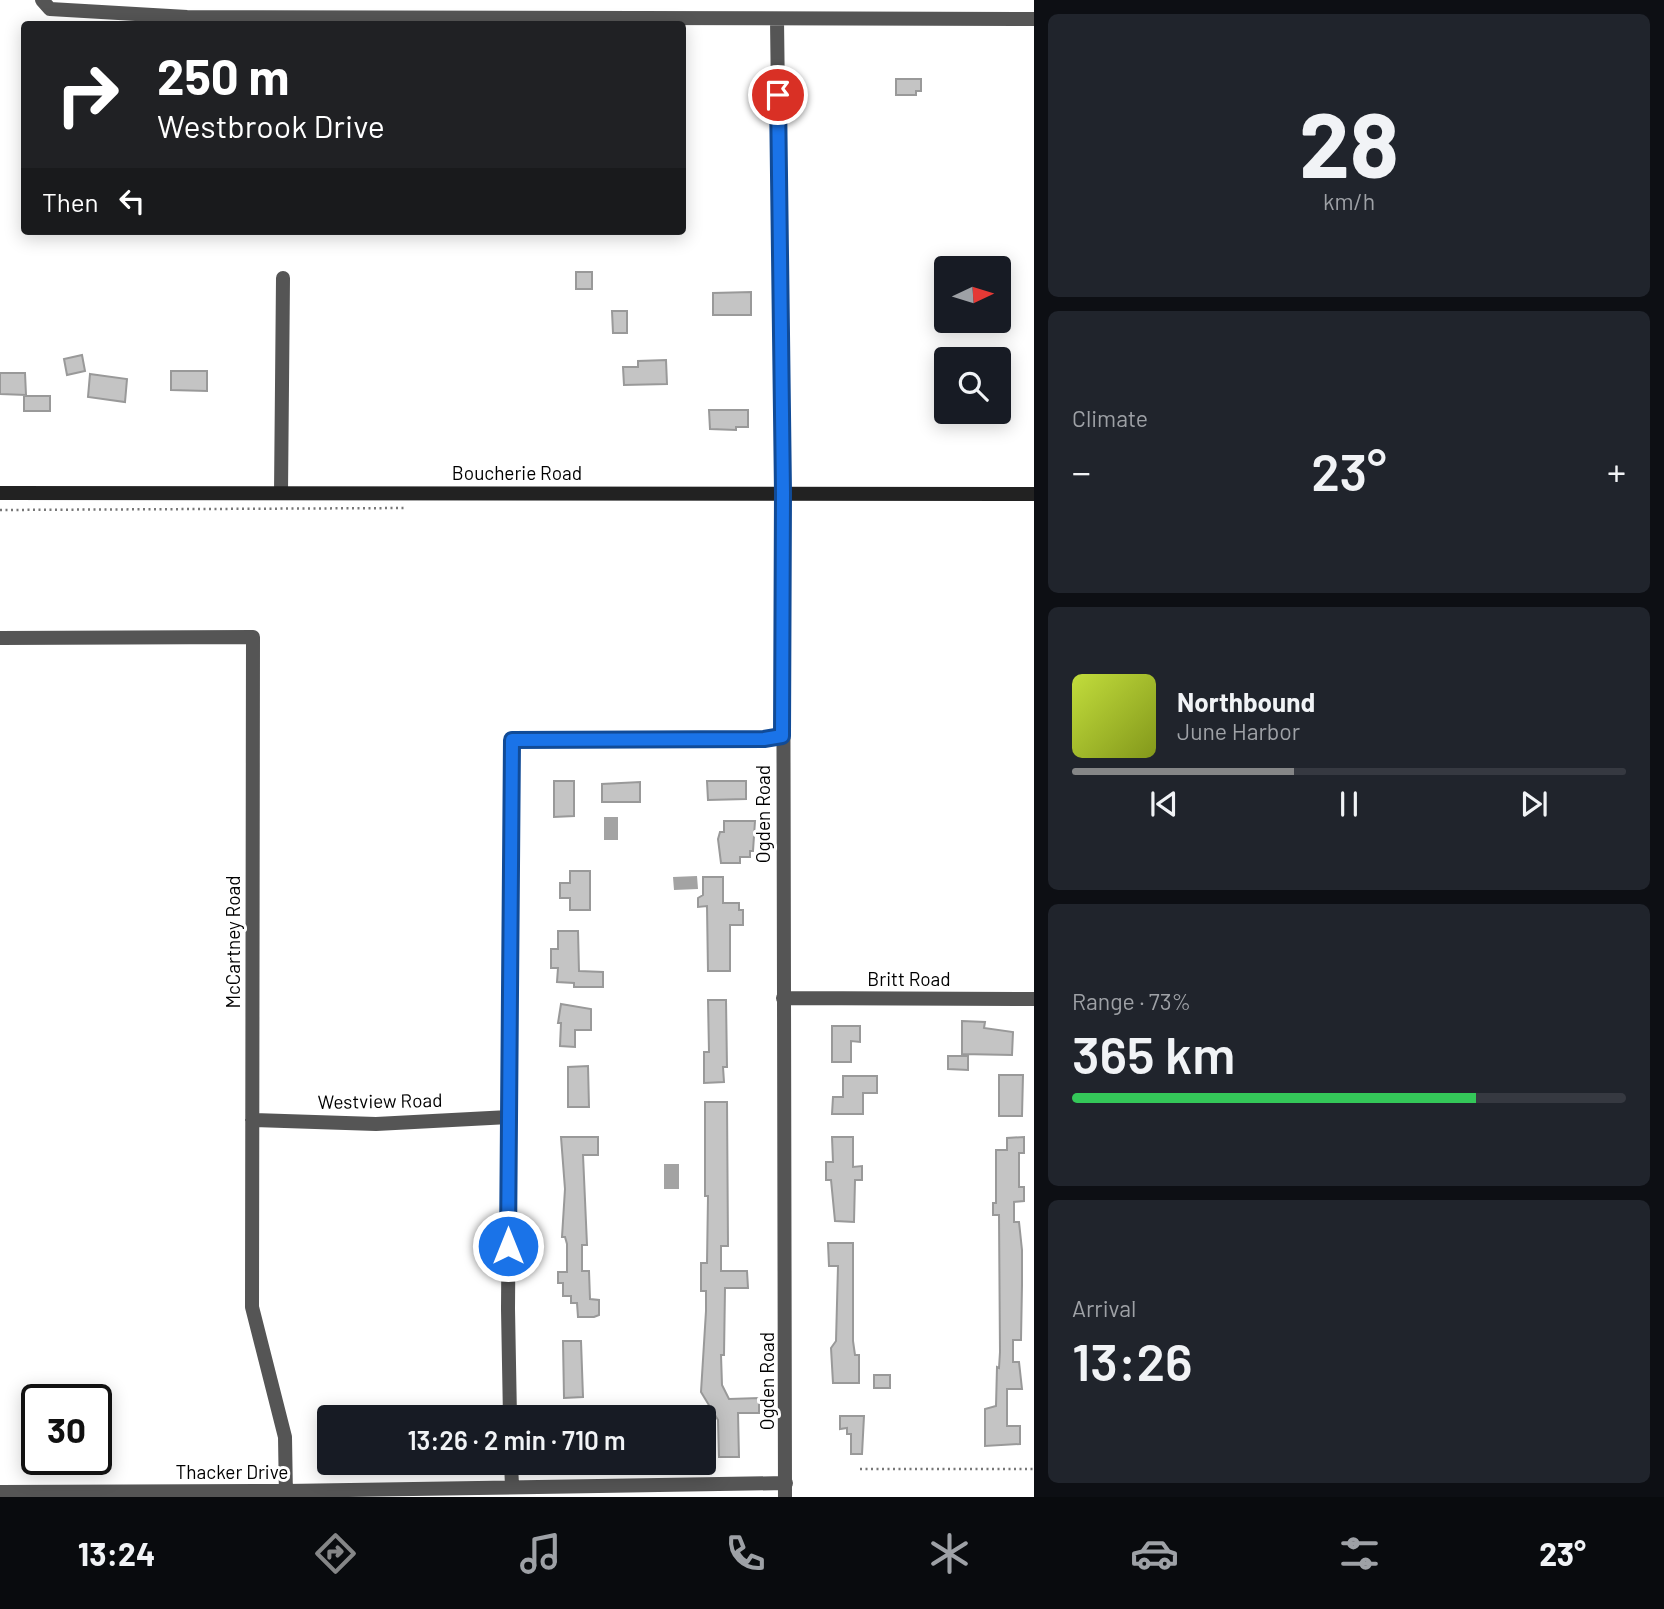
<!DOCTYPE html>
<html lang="en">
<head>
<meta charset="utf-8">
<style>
  :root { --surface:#171b24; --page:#20242c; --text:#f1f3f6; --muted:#9ea1a6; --line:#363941; --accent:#858687 }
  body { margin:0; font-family:Barlow,sans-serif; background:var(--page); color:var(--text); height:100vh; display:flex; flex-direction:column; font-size:26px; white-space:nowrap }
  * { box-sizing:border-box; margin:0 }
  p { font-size:23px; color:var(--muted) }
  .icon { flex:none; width:38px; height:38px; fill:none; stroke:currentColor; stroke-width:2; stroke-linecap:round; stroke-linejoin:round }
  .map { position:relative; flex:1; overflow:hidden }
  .panel { display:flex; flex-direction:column; gap:14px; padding:14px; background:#0d0f14; width:630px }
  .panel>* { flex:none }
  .hud { position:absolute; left:21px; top:21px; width:665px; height:214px; border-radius:7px; box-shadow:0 4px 18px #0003; background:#202124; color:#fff; overflow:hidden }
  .needle { width:46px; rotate:86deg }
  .fabs { position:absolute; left:934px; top:256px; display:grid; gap:14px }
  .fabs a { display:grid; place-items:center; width:77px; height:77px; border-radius:7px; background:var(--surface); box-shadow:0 4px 18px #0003; font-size:35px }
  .speed { position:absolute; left:21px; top:1384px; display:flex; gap:14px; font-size:35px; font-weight:700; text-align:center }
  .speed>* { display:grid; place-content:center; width:91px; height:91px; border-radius:50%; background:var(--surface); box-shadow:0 4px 18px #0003; line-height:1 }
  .speed .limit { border:4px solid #111; border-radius:10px; background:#fff; color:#111 }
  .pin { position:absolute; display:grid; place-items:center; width:60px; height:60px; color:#fff; margin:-30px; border:4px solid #fff; border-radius:50%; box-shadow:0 2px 7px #0007 }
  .me { position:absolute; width:77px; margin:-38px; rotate:0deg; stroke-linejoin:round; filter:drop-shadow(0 0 5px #0008) }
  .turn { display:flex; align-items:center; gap:24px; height:147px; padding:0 21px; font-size:32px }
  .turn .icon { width:91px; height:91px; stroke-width:2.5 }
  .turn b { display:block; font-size:49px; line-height:60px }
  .then { display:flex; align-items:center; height:66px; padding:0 21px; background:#0003; gap:14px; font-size:26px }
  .big { font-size:52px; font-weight:600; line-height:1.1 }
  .panel .tile { flex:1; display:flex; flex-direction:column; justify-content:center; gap:10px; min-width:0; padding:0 24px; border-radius:10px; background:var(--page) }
  .panel .dial { align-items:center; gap:0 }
  .dial b { font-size:91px; line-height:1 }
  .song { display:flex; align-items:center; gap:21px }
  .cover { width:84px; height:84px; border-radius:10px; background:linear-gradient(135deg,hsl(70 70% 55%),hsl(70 70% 35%)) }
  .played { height:7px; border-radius:4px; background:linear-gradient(90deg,var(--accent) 40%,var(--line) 40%) }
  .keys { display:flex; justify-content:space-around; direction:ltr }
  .heat { display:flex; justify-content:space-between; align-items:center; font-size:38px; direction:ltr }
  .charge { height:10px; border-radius:5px; background:linear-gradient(90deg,#34c759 73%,var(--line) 0) }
  .trip { position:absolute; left:317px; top:1405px; width:399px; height:70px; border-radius:7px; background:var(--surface); box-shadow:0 4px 18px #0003; font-weight:600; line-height:70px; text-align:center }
  .menu { display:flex; height:112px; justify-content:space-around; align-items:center; background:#090b0e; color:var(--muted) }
  .menu .icon { width:49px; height:49px }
  .menu .active { color:var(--accent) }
  .menu b { font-size:32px; color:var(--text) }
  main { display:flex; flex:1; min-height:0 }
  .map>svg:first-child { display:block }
  .water { fill:#a3a3a3 }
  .building { fill:#c4c4c4; stroke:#999; stroke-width:2 }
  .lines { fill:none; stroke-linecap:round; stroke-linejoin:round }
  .path { stroke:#777; stroke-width:2.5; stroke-dasharray:2 3.5; stroke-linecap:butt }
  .street { stroke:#555; stroke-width:14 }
  .secondary { stroke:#222; stroke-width:14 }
  .route-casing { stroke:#114b97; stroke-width:18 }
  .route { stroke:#1a73e8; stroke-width:12 }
  .labels { text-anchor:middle; stroke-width:6; stroke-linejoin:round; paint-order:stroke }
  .street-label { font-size:19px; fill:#000; stroke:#fff }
</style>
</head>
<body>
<main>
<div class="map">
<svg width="1034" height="1497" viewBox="0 0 1034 1497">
  <rect width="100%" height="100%" fill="#fff"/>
  <path class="water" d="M 604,817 L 618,817 L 618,840 L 604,840 Z
    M 697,876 L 698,889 L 674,890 L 673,877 Z
    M 664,1164 L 679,1164 L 679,1189 L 664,1189 Z"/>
  <path class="building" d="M 896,79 L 921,79 L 921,91 L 916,91 L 916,95 L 896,95 Z
    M 576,272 L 592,272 L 592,289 L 576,289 Z
    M 751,292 L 751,315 L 713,315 L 713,293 Z
    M 612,311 L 627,311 L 627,333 L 613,333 Z
    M 82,355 L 85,371 L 67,375 L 64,359 Z
    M 666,360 L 667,384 L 624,385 L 623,367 L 638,367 L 638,361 Z
    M 171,371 L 207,371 L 207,391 L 171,390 Z
    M 0,373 L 25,373 L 26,395 L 0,394 Z
    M 90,374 L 127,379 L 125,402 L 88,397 Z
    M 24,396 L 50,396 L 50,411 L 24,411 Z
    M 709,410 L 748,410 L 748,427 L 736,427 L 736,430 L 710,429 Z
    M 554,781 L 574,781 L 574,816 L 554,817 Z
    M 707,781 L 746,781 L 746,799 L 708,800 Z
    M 640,782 L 640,802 L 602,802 L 602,784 Z
    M 724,821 L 755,821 L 753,851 L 750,851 L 750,857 L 740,857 L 740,863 L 721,863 L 718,839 L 720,832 L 724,832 Z
    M 570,871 L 590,871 L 590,910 L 570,910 L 570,898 L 560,898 L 560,883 L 570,883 Z
    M 703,877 L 723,877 L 723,903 L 739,903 L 739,910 L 743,910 L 743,925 L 730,925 L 730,971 L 708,971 L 707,906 L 698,907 L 698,898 L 703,895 Z
    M 558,931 L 578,931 L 579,971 L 603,972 L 603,987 L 574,987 L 574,983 L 557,982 L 558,968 L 551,968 L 551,949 L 558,949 Z
    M 708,1000 L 726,1000 L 727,1067 L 723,1067 L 724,1082 L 704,1083 L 704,1052 L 709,1052 Z
    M 561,1004 L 591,1009 L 591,1030 L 575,1030 L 575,1047 L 560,1046 L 561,1023 L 558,1023 Z
    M 962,1021 L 985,1022 L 984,1028 L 1013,1032 L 1012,1055 L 962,1054 Z
    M 832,1026 L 860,1026 L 860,1042 L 851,1041 L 851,1062 L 832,1062 Z
    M 948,1056 L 968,1056 L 968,1070 L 948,1069 Z
    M 588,1066 L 589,1107 L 568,1107 L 568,1067 Z
    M 999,1075 L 1023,1075 L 1022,1116 L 999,1116 Z
    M 843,1076 L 877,1076 L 877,1093 L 863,1093 L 863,1114 L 832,1114 L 833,1097 L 843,1097 Z
    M 705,1102 L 727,1102 L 728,1246 L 721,1246 L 721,1271 L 747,1271 L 748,1288 L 725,1288 L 724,1355 L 721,1355 L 722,1385 L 729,1399 L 759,1398 L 759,1413 L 738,1413 L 739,1457 L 719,1457 L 718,1420 L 701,1392 L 706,1311 L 706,1291 L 701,1291 L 701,1263 L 707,1263 L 708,1196 L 705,1196 Z
    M 561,1137 L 598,1137 L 598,1155 L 583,1155 L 587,1245 L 582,1245 L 582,1271 L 589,1271 L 590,1299 L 599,1300 L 599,1315 L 594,1317 L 578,1317 L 577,1303 L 571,1303 L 571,1296 L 563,1296 L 563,1283 L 558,1283 L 558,1272 L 567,1272 L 567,1244 L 565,1237 L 562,1237 L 565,1189 Z
    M 832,1137 L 853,1137 L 853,1167 L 862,1166 L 862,1180 L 855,1180 L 854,1222 L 835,1221 L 831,1180 L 826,1180 L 826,1162 L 833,1162 Z
    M 1024,1137 L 1024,1153 L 1019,1153 L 1019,1187 L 1024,1187 L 1024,1201 L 1014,1202 L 1014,1222 L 1019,1222 L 1022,1250 L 1022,1285 L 1021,1340 L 1013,1340 L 1013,1362 L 1019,1362 L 1022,1389 L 1007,1389 L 1007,1426 L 1020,1426 L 1020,1444 L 985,1446 L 985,1409 L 996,1406 L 997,1367 L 999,1368 L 1000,1352 L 999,1215 L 993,1215 L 993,1203 L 996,1203 L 996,1150 L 1007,1150 L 1007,1138 Z
    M 828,1243 L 853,1243 L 853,1341 L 855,1355 L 859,1355 L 859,1383 L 833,1383 L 831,1348 L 836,1341 L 838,1266 L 829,1266 Z
    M 563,1341 L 581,1341 L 583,1397 L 564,1398 Z
    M 874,1375 L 890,1375 L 890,1388 L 874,1388 Z
    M 840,1416 L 864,1416 L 862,1454 L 851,1454 L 851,1434 L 847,1434 L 847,1428 L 840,1429 Z"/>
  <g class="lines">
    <path class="path" d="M 0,510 L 407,508
      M 860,1469 L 1034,1469"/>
    <path class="street" d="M 42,0 L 50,9 L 187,17 L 1034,19
      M 777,20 L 783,493 L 785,1497
      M 281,492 L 283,278
      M 0,638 L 253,637 L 252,1307 L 285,1437 L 286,1497
      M 783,998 L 1034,999
      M 252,1120 L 376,1124 L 509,1117
      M 510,1418 L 508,1309 L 512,740 L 763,739 L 782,736
      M 511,1463 L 512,1486
      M 0,1492 L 286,1491 L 786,1483"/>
    <path class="secondary" d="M 0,493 L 1034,494"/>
  </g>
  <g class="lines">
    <defs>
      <path id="route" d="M 508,1246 L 512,740 L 764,739 L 782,736 L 783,493 L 778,95"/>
    </defs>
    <use href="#route" class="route-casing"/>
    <use href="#route" class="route"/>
  </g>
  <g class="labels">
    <g class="street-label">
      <text x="517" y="480">Boucherie Road</text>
      <text transform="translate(763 814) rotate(-90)" y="7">Ogden Road</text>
      <text transform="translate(233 942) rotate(-90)" y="7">McCartney Road</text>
      <text x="909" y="986">Britt Road</text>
      <text transform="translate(380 1101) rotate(-1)" y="7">Westview Road</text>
      <text transform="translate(767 1381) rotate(-90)" y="7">Ogden Road</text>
      <text x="232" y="1479">Thacker Drive</text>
    </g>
  </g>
</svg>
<div class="fabs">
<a><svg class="needle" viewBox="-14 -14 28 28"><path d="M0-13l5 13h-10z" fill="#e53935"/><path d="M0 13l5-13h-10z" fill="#9ea1a6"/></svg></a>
<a><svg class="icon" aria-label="search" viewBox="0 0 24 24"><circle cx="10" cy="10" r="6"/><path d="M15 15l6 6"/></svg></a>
</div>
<div class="speed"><div class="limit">30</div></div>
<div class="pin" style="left:778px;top:95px;background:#d93025"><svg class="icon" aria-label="arrive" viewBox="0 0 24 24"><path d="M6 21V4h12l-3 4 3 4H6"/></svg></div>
<svg class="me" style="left:508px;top:1246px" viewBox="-20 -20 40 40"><circle r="17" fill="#1a73e8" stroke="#fff" stroke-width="3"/><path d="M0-11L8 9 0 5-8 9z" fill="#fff"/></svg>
<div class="trip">13:26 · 2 min · 710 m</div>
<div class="hud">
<div class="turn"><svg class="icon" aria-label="right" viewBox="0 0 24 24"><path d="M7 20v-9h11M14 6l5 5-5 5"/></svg><div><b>250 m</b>Westbrook Drive</div></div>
<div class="then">Then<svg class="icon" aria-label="left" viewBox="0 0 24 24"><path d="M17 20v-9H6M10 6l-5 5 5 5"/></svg></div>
</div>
</div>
<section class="panel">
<div class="tile dial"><b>28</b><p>km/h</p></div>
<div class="tile"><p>Climate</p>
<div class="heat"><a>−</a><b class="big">23°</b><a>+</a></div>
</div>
<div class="tile">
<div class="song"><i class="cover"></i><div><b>Northbound</b><p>June Harbor</p></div></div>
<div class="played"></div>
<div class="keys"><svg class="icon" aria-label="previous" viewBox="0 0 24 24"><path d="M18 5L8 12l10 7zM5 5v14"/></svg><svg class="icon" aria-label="pause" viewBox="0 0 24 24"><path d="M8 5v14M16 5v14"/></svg><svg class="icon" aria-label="next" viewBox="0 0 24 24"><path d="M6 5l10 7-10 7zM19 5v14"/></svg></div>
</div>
<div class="tile"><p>Range · 73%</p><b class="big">365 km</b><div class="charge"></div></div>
<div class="tile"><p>Arrival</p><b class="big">13:26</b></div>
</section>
</main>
<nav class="menu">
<b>13:24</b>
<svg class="icon active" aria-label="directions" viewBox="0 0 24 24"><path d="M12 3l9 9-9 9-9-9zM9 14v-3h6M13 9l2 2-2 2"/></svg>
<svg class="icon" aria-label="music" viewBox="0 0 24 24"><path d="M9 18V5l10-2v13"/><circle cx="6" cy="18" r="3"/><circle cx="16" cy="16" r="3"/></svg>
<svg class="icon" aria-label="phone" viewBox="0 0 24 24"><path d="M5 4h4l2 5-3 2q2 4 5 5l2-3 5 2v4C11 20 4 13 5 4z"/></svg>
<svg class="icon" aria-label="climate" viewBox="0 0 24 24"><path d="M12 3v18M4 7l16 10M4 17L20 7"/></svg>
<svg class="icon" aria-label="car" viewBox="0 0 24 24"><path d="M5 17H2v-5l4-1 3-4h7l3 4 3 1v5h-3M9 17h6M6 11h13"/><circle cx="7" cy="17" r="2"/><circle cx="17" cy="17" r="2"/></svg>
<svg class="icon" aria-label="filters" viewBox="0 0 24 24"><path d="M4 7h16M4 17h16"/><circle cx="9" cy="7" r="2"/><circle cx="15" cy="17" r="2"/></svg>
<b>23°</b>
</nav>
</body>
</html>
